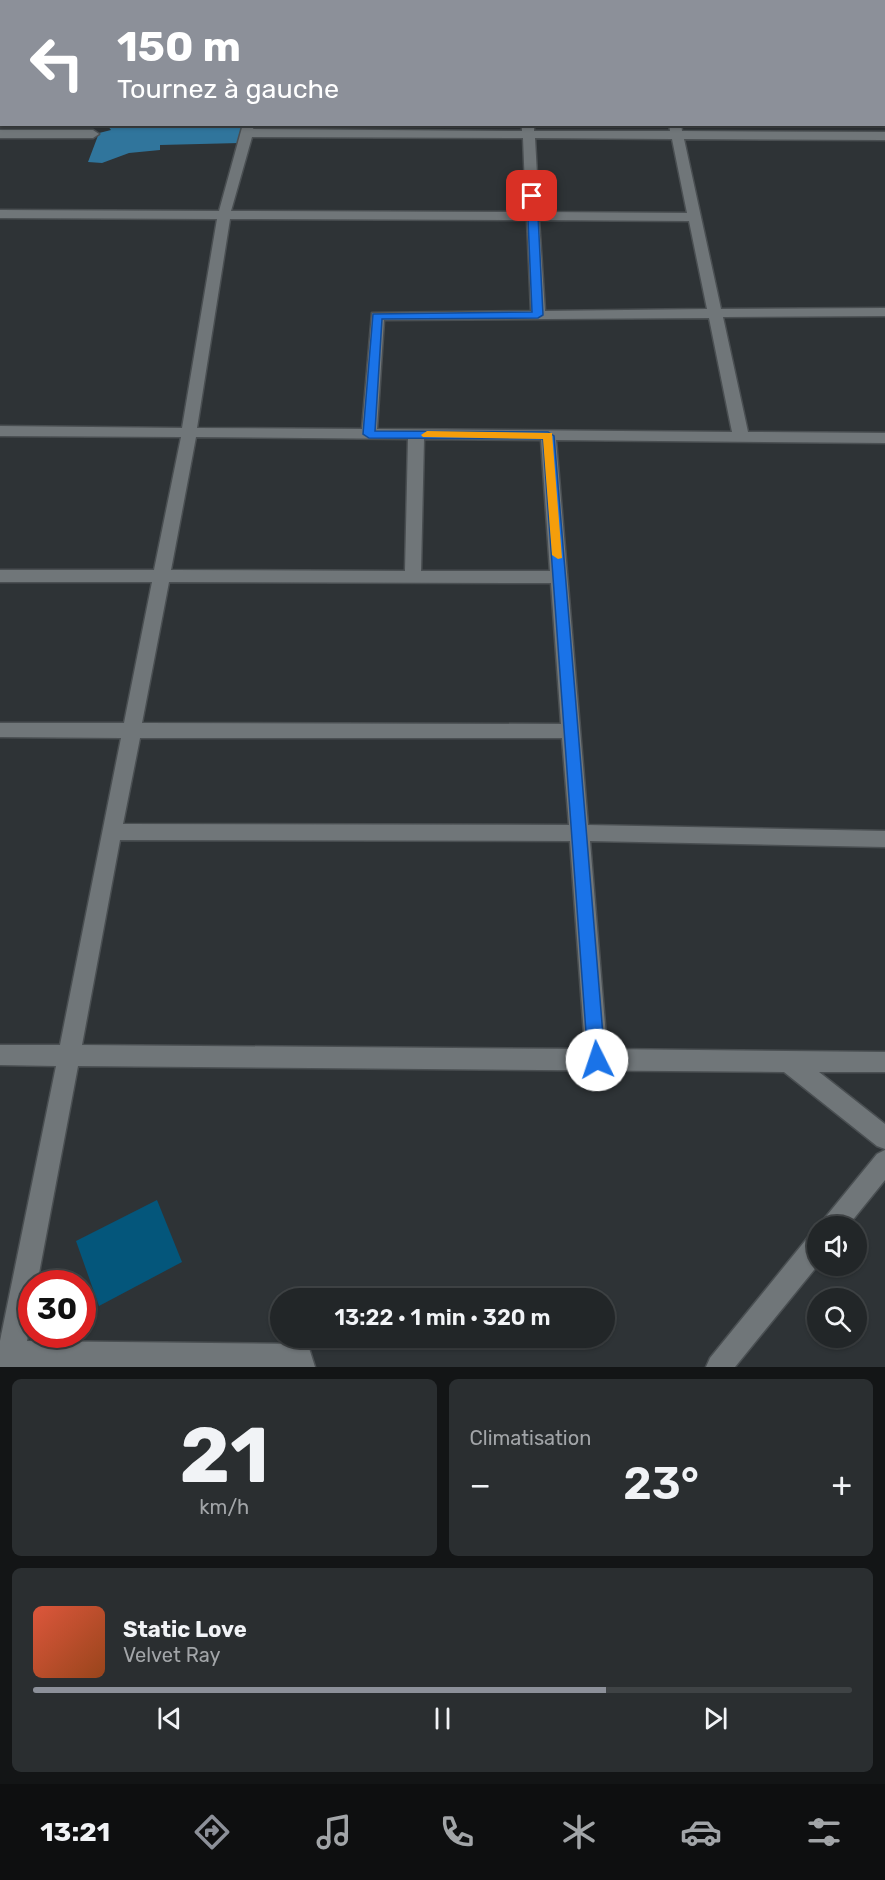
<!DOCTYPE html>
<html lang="fr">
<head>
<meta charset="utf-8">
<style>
  :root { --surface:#222628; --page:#2a2e30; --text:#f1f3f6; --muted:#a2a5a8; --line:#3f4345; --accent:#8c9099 }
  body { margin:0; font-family:Rubik,sans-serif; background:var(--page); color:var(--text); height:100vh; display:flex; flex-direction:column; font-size:22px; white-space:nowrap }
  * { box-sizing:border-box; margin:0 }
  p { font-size:20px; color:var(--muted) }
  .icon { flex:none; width:33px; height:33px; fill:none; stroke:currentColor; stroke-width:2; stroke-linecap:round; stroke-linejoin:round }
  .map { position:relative; height:1367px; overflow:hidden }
  .drawer { display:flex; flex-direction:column; gap:12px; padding:12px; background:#131516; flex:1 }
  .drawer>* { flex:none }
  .banner { position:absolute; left:0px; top:0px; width:885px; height:126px; box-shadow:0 2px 4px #0004,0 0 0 2px var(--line); background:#8c9099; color:#fff; overflow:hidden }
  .controls { position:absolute; left:807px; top:1216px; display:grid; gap:12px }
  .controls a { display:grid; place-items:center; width:60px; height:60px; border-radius:50%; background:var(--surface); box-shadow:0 2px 4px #0004,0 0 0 2px var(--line); font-size:30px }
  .speed { position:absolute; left:18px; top:1270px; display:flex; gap:12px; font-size:30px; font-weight:700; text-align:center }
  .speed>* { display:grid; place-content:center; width:78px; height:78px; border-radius:50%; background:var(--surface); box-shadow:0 2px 4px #0004,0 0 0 2px var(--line); line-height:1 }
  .speed .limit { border:9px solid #d22; background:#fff; color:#111 }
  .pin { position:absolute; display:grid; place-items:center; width:51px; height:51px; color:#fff; margin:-26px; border-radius:12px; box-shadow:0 3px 9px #0006 }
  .me { position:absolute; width:66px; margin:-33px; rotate:356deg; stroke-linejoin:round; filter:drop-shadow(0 0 4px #0008) }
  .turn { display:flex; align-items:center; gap:21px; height:126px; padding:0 18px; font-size:27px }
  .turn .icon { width:78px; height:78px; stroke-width:2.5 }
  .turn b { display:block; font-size:42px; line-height:51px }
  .big { font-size:45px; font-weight:600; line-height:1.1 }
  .drawer .widget { flex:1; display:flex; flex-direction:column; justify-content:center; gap:9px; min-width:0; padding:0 21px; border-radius:9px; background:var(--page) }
  .drawer .dial { align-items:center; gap:0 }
  .dial b { font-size:78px; line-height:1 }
  .song { display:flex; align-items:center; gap:18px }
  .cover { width:72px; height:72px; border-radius:9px; background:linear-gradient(135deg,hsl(10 70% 55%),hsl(20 70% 35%)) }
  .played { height:6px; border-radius:3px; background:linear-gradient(90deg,var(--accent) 70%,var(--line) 70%) }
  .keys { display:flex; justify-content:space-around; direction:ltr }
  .heat { display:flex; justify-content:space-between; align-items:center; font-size:33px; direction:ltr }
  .drawer .tiles { flex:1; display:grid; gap:12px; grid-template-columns:1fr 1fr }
  .widget:last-child { grid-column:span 2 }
  .trip { position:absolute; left:270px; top:1288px; width:345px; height:60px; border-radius:30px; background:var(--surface); box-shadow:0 2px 4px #0004,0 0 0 2px var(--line); font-weight:600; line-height:60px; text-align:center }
  .menu { display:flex; height:96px; justify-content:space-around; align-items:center; background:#0e0f10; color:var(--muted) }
  .menu .icon { width:42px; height:42px }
  .menu .selected { color:var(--accent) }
  .menu b { font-size:27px; color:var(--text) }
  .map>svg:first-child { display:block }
  .water { fill:#30759c }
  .building { fill:#04567b }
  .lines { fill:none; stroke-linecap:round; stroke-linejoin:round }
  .street-casing { stroke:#4a4f52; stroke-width:3 }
  .secondary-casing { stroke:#4a4f52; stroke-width:3 }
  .street { fill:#707679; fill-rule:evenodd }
  .secondary { fill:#707679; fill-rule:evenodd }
  .route { fill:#1a73e8; stroke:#114b97; stroke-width:1.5 }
  .slow { fill:#f59e0b }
</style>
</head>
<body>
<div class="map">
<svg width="885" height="1367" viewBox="0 0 885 1367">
  <rect width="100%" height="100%" fill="#2e3336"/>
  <path class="water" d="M 107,125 L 240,125 L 244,127 L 240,143 L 160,145 L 160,150 L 129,153 L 102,163 L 88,162 L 99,133 L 111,130 Z"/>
  <path class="building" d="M 157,1200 L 182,1262 L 99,1306 L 76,1241 Z"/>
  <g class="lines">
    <defs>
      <path id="street" d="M 7,0 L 17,0 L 6,2 Z
        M 126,0 L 136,0 L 136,2 L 126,2 Z
        M 268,0 L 278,0 L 267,2 Z
        M 644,0 L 654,0 L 654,2 L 644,2 Z
        M 669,0 L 726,0 L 668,2 Z
        M 0,16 L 2,16 L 2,22 L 0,22 Z
        M 1,65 L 2,65 L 2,71 L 0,71 Z
        M 243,124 L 255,124 L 253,129 L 522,131 L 522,124 L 534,124 L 534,131 L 670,131 L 669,124 L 681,124 L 682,131 L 885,132 L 885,140 L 684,139 L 721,309 L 885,308 L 885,316 L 723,317 L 748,432 L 885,433 L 885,443 L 556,440 L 588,825 L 885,831 L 885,847 L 590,841 L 607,1049 L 885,1052 L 885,1072 L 819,1072 L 885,1124 L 885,1149 L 877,1146 L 784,1072 L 78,1066 L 37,1284 L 32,1284 L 32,1315 L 27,1341 L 300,1344 L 309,1348 L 315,1367 L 0,1367 L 0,1341 L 56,1066 L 0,1065 L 0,1045 L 60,1045 L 121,738 L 0,737 L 0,723 L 124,723 L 152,582 L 0,582 L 0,570 L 154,570 L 181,437 L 0,436 L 0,426 L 182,428 L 217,219 L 0,218 L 0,210 L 219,211 ZM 252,137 L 523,138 L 526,212 L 231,211 ZM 535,138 L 672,139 L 687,213 L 539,212 ZM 230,219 L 527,220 L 531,311 L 372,313 L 362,429 L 197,428 ZM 539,220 L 689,221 L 707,309 L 545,311 ZM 709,318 L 732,432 L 377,429 L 384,320 ZM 196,437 L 408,439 L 405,571 L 171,570 ZM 424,439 L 541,440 L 550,571 L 421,571 ZM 169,582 L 551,583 L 561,724 L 142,723 ZM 140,738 L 562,738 L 569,825 L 123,824 ZM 120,840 L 570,841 L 585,1049 L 82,1045 Z
        M 0,130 L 93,130 L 99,134 L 93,138 L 0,138 Z
        M 885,1150 L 885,1180 L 847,1227 L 820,1227 L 824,1219 L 877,1154 Z
        M 818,1233 L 818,1265 L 735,1367 L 706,1367 L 710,1358 L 809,1236 Z"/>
      <path id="secondary" d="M 869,0 L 879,0 L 880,2 L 870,2 Z
        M 884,17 L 885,17 L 885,27 L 884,27 Z"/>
    </defs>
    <use href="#street" class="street-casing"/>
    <use href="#secondary" class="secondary-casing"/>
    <use href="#street" class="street"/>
    <use href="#secondary" class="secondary"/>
  </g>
  <path class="route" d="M 532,193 L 537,196 L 543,315 L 538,318 L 382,319 L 375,431 L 548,432 L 554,436 L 605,1060 L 602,1066 L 597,1068 L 591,1066 L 588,1060 L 543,439 L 369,438 L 363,434 L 373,314 L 532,312 L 527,196 Z"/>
  <path class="slow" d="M 427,431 L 552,433 L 562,558 L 558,559 L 552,555 L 543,439 L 423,437 L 421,435 Z"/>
</svg>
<div class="controls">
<a><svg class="icon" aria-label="sound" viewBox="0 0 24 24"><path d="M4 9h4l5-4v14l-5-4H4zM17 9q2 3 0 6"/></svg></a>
<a><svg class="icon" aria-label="search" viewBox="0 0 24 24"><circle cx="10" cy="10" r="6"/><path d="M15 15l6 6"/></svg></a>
</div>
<div class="speed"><div class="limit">30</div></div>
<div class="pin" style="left:532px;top:196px;background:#d93025"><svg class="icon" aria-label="arrive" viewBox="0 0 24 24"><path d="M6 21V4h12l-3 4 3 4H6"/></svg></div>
<svg class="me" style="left:597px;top:1060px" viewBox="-20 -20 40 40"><circle r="19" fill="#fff"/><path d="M0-13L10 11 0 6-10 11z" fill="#1a73e8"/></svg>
<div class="trip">13:22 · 1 min · 320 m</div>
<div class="banner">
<div class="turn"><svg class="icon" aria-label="left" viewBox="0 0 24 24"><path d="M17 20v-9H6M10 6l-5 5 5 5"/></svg><div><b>150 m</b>Tournez à gauche</div></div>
</div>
</div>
<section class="drawer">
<div class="tiles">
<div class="widget dial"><b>21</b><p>km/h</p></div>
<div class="widget"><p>Climatisation</p>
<div class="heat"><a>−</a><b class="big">23°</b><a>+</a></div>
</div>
<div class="widget">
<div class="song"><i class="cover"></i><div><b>Static Love</b><p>Velvet Ray</p></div></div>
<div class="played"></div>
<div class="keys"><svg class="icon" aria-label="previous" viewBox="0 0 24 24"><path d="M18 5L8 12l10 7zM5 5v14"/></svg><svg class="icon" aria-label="pause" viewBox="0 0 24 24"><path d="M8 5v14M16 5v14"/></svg><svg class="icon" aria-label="next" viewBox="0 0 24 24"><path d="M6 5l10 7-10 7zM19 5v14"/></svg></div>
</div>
</div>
</section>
<nav class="menu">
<b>13:21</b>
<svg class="icon selected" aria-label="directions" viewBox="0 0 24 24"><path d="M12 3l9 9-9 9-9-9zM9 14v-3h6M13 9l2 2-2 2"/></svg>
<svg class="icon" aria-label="music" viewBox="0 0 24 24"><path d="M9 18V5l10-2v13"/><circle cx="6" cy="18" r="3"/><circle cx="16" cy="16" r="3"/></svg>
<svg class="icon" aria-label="phone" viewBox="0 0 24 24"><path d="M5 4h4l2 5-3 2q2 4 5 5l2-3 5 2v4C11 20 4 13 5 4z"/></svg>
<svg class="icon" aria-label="climate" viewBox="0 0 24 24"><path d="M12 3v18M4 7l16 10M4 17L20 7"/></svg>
<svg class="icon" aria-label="car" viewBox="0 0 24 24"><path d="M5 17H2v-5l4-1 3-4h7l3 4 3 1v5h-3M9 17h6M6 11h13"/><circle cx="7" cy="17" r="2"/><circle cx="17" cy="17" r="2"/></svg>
<svg class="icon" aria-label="filters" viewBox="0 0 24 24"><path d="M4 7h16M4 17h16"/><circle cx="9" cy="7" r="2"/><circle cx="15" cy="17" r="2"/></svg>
</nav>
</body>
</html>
